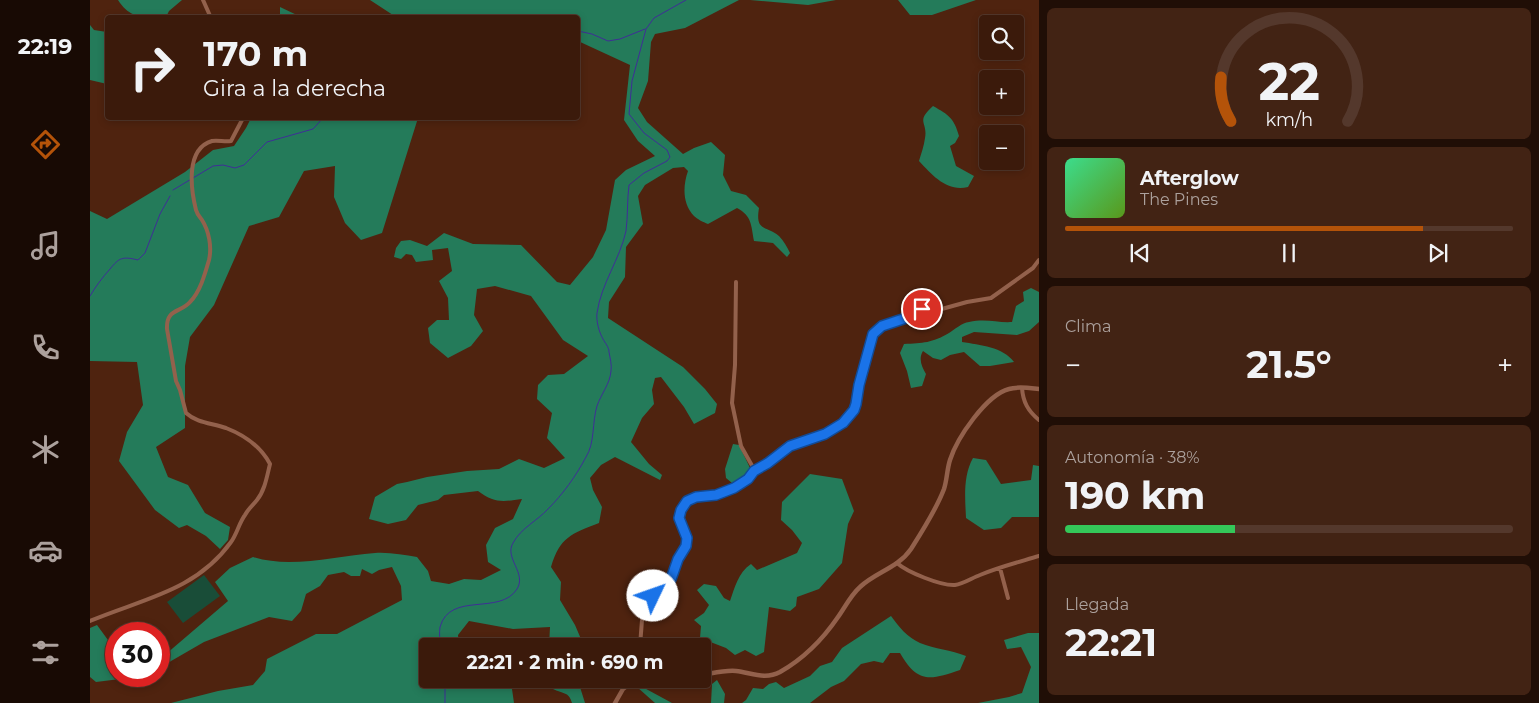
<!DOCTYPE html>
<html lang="es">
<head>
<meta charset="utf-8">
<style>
  :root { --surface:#3b1a0b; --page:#422314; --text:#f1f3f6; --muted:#aca19d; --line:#54382c; --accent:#b45309 }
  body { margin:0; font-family:Montserrat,sans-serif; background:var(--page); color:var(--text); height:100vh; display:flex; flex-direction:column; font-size:19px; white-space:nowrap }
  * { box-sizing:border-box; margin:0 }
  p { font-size:16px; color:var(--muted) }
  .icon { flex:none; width:28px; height:28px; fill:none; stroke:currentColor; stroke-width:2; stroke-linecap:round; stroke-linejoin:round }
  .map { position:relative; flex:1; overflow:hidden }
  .drawer { display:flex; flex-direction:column; gap:8px; padding:8px; background:#200e06; width:500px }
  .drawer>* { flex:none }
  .top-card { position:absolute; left:15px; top:15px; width:475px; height:105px; border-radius:5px; box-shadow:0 2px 8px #0003,0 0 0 1px var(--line); background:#3b1a0b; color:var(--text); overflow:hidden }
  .controls { position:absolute; left:889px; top:15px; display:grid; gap:10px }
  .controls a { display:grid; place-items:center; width:45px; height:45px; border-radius:5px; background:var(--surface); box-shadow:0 2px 8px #0003,0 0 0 1px var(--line); font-size:25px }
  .speed { position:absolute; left:15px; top:622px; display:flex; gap:10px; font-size:25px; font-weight:700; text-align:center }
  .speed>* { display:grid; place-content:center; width:65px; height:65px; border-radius:50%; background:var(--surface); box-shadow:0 2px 8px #0003,0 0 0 1px var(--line); line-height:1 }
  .speed .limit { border:8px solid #d22; background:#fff; color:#111 }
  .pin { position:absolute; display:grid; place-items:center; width:42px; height:42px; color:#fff; margin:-21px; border:2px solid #fff; border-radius:50%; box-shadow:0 1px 5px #0007 }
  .me { position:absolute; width:55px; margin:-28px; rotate:48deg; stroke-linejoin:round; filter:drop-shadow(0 0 4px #0008) }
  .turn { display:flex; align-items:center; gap:18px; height:105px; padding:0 15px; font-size:22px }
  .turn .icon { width:65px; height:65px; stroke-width:2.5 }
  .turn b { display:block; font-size:35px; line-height:42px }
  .big { font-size:38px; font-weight:700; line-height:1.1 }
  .drawer .widget { flex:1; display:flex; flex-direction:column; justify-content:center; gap:8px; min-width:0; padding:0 18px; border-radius:8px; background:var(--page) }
  .drawer .dial { align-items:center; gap:0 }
  .dial svg { height:130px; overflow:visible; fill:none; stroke:var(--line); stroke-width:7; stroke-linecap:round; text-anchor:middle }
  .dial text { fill:var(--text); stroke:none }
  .song { display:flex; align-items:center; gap:15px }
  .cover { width:60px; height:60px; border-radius:8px; background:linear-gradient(135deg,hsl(150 70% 55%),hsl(90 70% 35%)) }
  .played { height:5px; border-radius:2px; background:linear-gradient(90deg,var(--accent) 80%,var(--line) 80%) }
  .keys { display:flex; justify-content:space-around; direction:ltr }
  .heat { display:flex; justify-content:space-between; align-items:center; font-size:28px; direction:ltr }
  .charge { height:8px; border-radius:4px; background:linear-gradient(90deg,#34c759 38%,var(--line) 0) }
  .trip { position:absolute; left:329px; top:638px; width:292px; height:50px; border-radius:5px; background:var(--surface); box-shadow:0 2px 8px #0003,0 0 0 1px var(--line); font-weight:700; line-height:50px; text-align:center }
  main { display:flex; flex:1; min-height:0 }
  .menu { display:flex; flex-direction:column; width:90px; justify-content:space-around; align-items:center; background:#180a04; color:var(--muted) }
  .menu .icon { width:35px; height:35px }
  .menu .active { color:var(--accent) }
  .menu b { font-size:22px; color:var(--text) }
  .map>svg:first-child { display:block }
  .green { fill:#194d38 }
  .forest { fill:#247b5a }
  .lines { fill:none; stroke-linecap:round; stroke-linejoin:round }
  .stream { stroke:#3f2e97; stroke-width:1 }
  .minor { stroke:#93614c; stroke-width:4 }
  .tertiary { stroke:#93614c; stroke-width:4.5 }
  .route-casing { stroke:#114b97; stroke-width:12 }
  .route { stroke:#1a73e8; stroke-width:9 }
</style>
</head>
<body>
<main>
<nav class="menu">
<b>22:19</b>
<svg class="icon active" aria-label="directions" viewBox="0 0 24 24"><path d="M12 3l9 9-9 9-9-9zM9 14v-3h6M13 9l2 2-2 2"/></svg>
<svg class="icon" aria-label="music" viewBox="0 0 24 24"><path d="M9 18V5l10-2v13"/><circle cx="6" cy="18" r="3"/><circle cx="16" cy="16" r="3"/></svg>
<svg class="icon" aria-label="phone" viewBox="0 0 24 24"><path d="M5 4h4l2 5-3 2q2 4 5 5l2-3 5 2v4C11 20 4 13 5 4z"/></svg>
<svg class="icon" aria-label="climate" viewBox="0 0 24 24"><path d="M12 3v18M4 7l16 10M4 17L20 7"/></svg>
<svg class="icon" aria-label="car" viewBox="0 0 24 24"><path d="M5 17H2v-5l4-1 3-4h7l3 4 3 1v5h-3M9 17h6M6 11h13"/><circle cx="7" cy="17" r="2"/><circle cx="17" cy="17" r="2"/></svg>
<svg class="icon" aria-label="filters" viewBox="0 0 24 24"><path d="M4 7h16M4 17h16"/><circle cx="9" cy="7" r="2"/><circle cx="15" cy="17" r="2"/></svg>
</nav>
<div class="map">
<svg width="949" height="703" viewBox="0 0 949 703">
  <rect width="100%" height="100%" fill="#4f230f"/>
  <path class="green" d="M 114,575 L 130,596 L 93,623 L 77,602 Z"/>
  <path class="forest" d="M 28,0 L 92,0 L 79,11 L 76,17 C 55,18 41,20 28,0 Z
    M 280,0 L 649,0 L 595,28 L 565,34 L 561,42 L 558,81 L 548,108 L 557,122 L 593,154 L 604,148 L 621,142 L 635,155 L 633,175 L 641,191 L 656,195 L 669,208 C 665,232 676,225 689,236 C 694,241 697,247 700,253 L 697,257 L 683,243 L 664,241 C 661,225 662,216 647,208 L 618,224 C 613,222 607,219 604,216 C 592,204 593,185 598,171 L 594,167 L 583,168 L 555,185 L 548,196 L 553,224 L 536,247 L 535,277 L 519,302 L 518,318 L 593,367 L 615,389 L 627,404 L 625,413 L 604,424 L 594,407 L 571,377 L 565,378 L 562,390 L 564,404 L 552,418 L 541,442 L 559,464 L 572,475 L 570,480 L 525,457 L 511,465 L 500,478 L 503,490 L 512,507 L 509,523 C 481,534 470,537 461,567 L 471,582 L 470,600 L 485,625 L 494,646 L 459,646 L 460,627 L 423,629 L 379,621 L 368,635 L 369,646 L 338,646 L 338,679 L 409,679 L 422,689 L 424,703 L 81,703 L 128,691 L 163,685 L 175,671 L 177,659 L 226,634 L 247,634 L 312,600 L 311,586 L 302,567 L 289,570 L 282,574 L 272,569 L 270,576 L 261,576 L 254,572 L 238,575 L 230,586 L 216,594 L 211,611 L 202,621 L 179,617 L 114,642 L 69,668 L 69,657 L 76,654 L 138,601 L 125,582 L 140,568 L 163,557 C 200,569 246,556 285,553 C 299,552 314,555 327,557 L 338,571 L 341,581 L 359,584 L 374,579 L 391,580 L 411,570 L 398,562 L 396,545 L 405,528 L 423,519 L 432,499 C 412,502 404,503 388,491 L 354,495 L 348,500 L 328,505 L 316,520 L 298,524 L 279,519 L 285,497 L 307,484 L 317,482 L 337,477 L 377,471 L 409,469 L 429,459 L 454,468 L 475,458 L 457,438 L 462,413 L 447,399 L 448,385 L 458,375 L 474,374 L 498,356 L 473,340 L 441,296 L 405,286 L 387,289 L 384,315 L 393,331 L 381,346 L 358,358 L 340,343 L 338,328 L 347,320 L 359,320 L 358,298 L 349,281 L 362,271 L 358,248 L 342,250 L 343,260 L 326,262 L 322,255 L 316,254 L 311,259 L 304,257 L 306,248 L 311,241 L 320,240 L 337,246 L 354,233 L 383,244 L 431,245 L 467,282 L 480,285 L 503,257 L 516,230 L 525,180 L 536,170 L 565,156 L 548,141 L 534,120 L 540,65 L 488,41 L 488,18 L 306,17 Z
    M 660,0 L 746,0 L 718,5 Z
    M 808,0 L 886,0 L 842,15 L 820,15 Z
    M 190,7 L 209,16 L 224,14 L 232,17 L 190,17 Z
    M 0,25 L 4,30 L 17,32 L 17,84 L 0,80 Z
    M 843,106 C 859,115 864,118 869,136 L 865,143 L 860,146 L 866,166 L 884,176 L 878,187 C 857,192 843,176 829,161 C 831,154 834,146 835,138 C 838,122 825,122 843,106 Z
    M 161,118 L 328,118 L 292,233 L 271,240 L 255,223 L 244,197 L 245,166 L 214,171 L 189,217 L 159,226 L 124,305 L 100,337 L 95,366 L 95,428 L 66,447 L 78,477 L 98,485 L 115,513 L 140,527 L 138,540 L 130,549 L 116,536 L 97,525 L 89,528 L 65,510 L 29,461 L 37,432 L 53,405 L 47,362 L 0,361 L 0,211 L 17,219 L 95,172 L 123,150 L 144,146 L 156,128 Z
    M 941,288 L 949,292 L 949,322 L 939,331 L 927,335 L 884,332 L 872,337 L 872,342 C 890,345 913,347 924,362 L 900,366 L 890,366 L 874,352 L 860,355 L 851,360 L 843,358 L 833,351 C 828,359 832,367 836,374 L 832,386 L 821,388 L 817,371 L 810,353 L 814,344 C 833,343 842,343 859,333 C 865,329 872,323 879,322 C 896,318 907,323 922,322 L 926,306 L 934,301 L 933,292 Z
    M 643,444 L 649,445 L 661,470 L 655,477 L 642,483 L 636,478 L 635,469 Z
    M 883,458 L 896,460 L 911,484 L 941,480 L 943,465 L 949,466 L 949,517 L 922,517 L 911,528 L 894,530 L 876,518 C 875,497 873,476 883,458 Z
    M 720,474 L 752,479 L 764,511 L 758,524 L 752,563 L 729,589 L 707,597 L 706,606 L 700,611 L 679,607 L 674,652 L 666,656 L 655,650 L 645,655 L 636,648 L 610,638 L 611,626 L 604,620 L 614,613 L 619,605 L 607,590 L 614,584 L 626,586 L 634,598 L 640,601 C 645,587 648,573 661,564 L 667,570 L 707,553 L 712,543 L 702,530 L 691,520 L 692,502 Z
    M 801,616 C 809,627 817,637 830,643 C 845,649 861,650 876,656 L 870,670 C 840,680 828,684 810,653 L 800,653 L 793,663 L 784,661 L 771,664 L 754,681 L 741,687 L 720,703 L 652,703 L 656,700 L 663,688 L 673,689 L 679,684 L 686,682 L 694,688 L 720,676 L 730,666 L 742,662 L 752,648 Z
    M 7,625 L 26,651 L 26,676 L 54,676 L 6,682 L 0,677 L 0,628 Z
    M 938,633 L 949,633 L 949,703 L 888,703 L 919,697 L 932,693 L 941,667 L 931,647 L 917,649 L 914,640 Z
    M 455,679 L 481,679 L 490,687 L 495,703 L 482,703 C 479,691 472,694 463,689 C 460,687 458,682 455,679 Z
    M 627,680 L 635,694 L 634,703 L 621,703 L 622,684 Z
    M 547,684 L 582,703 L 565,703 L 547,687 Z"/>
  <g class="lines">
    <path class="stream" d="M 488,31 L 502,34 L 518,41 L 530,39 L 555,29
      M 83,190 L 123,166 L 133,165 L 145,168 L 154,165 L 177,142 L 223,129 L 233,118
      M 0,296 C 6,286 12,278 20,269 C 29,258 32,256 48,260 L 55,253 L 70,214 L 80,196
      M 350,646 C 350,640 349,633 350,627 C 360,591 410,616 427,589 C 437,573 414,558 423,543 C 431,528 447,521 458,509 C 473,494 486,476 496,457 C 505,443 502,422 507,406 C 511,394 520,384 521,371 C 522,365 520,358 519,352 C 519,347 515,343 513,339 C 509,332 506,321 507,313 C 511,284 530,259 536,231 C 538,216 537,200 539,185 L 554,173 L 577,161 L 580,157 L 577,150 L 554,133 L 539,114 L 542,81 L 556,29 L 564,18 L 596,0
      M 355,703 L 355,679"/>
    <path class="minor" d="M 113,0 L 121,18
      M 646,282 L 645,365 L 642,403 L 651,446 L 665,471
      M 932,388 C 933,402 938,411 949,420
      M 807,563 C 817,572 851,586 865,585 C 873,584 882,578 890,575 C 909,567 929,562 949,556
      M 910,568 L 918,598
      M 0,621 C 52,599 106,591 141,542 C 147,534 149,523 155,515 C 158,509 163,505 167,500 C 175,490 177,476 180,464 C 171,447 154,435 136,428 C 122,423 107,423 96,413 L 90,390 L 86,381 L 77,329 C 76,308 91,313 100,302 C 110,292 115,274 119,260 C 122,247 119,231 112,220 C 109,216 107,214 106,210 C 101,190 95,149 122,141 C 128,140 135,142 141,141 L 153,118
      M 550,646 L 552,620 L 557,608 L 563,596 L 576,586 L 581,579 L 588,559 L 596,546 L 597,538 L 589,518 L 594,504 L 606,497 L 621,497 L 644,488 L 657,479 L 665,471 L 678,463 L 700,446 L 735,434 L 753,423 L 764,411 L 766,404 L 769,385 L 783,334 L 792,326 L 819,317 L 832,309 L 835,308 L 841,312 L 877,302 L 901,298 L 943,268 L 949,260"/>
    <path class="tertiary" d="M 612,675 C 624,673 635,670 646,671 C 662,673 675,680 690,672 C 713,659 733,639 748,617 C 755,607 761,595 770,587 C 786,572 808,568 821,549 C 833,530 846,510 854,489 C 857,480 857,469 860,460 C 867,438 896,395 919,389 C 928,386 939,388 949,389
      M 525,703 L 533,689 L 542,682 L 561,682 L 582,679"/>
  </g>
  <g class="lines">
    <defs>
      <path id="route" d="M 563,596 L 576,586 L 581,579 L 588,559 L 596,546 L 597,538 L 589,518 L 591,510 L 597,501 L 606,497 L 626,495 L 644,488 L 658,479 L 664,471 L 678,463 L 700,446 L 735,434 L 753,423 L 764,410 L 766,404 L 769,385 L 783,334 L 792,326 L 819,317 L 832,309"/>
    </defs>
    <use href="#route" class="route-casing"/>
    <use href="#route" class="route"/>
  </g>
</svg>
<div class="controls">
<a><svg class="icon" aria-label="search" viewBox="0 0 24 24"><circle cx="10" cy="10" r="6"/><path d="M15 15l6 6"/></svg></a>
<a>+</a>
<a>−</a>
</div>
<div class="speed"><div class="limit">30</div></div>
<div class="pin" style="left:832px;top:309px;background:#d93025"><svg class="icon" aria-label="arrive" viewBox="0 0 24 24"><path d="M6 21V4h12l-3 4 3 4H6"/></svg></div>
<svg class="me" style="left:563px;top:596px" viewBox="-20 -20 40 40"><circle r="19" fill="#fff"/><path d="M0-13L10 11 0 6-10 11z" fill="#1a73e8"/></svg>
<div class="trip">22:21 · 2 min · 690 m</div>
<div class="top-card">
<div class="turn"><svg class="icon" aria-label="right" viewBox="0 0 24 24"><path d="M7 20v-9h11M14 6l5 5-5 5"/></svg><div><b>170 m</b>Gira a la derecha</div></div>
</div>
</div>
<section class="drawer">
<div class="widget dial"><svg viewBox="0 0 100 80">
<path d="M14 69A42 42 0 1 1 86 69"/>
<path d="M14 69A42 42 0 0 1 8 42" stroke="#b45309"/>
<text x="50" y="56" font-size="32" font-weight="700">22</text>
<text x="50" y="72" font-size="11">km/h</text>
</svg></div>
<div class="widget">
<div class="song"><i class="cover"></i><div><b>Afterglow</b><p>The Pines</p></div></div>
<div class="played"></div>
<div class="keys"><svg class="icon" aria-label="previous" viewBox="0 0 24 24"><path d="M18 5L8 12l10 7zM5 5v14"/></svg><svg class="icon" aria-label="pause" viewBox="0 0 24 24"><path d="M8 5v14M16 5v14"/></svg><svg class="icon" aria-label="next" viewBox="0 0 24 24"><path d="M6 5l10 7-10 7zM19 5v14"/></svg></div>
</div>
<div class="widget"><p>Clima</p>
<div class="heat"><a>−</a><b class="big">21.5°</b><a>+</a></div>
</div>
<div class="widget"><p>Autonomía · 38%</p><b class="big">190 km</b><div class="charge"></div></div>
<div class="widget"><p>Llegada</p><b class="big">22:21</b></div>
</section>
</main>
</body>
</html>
